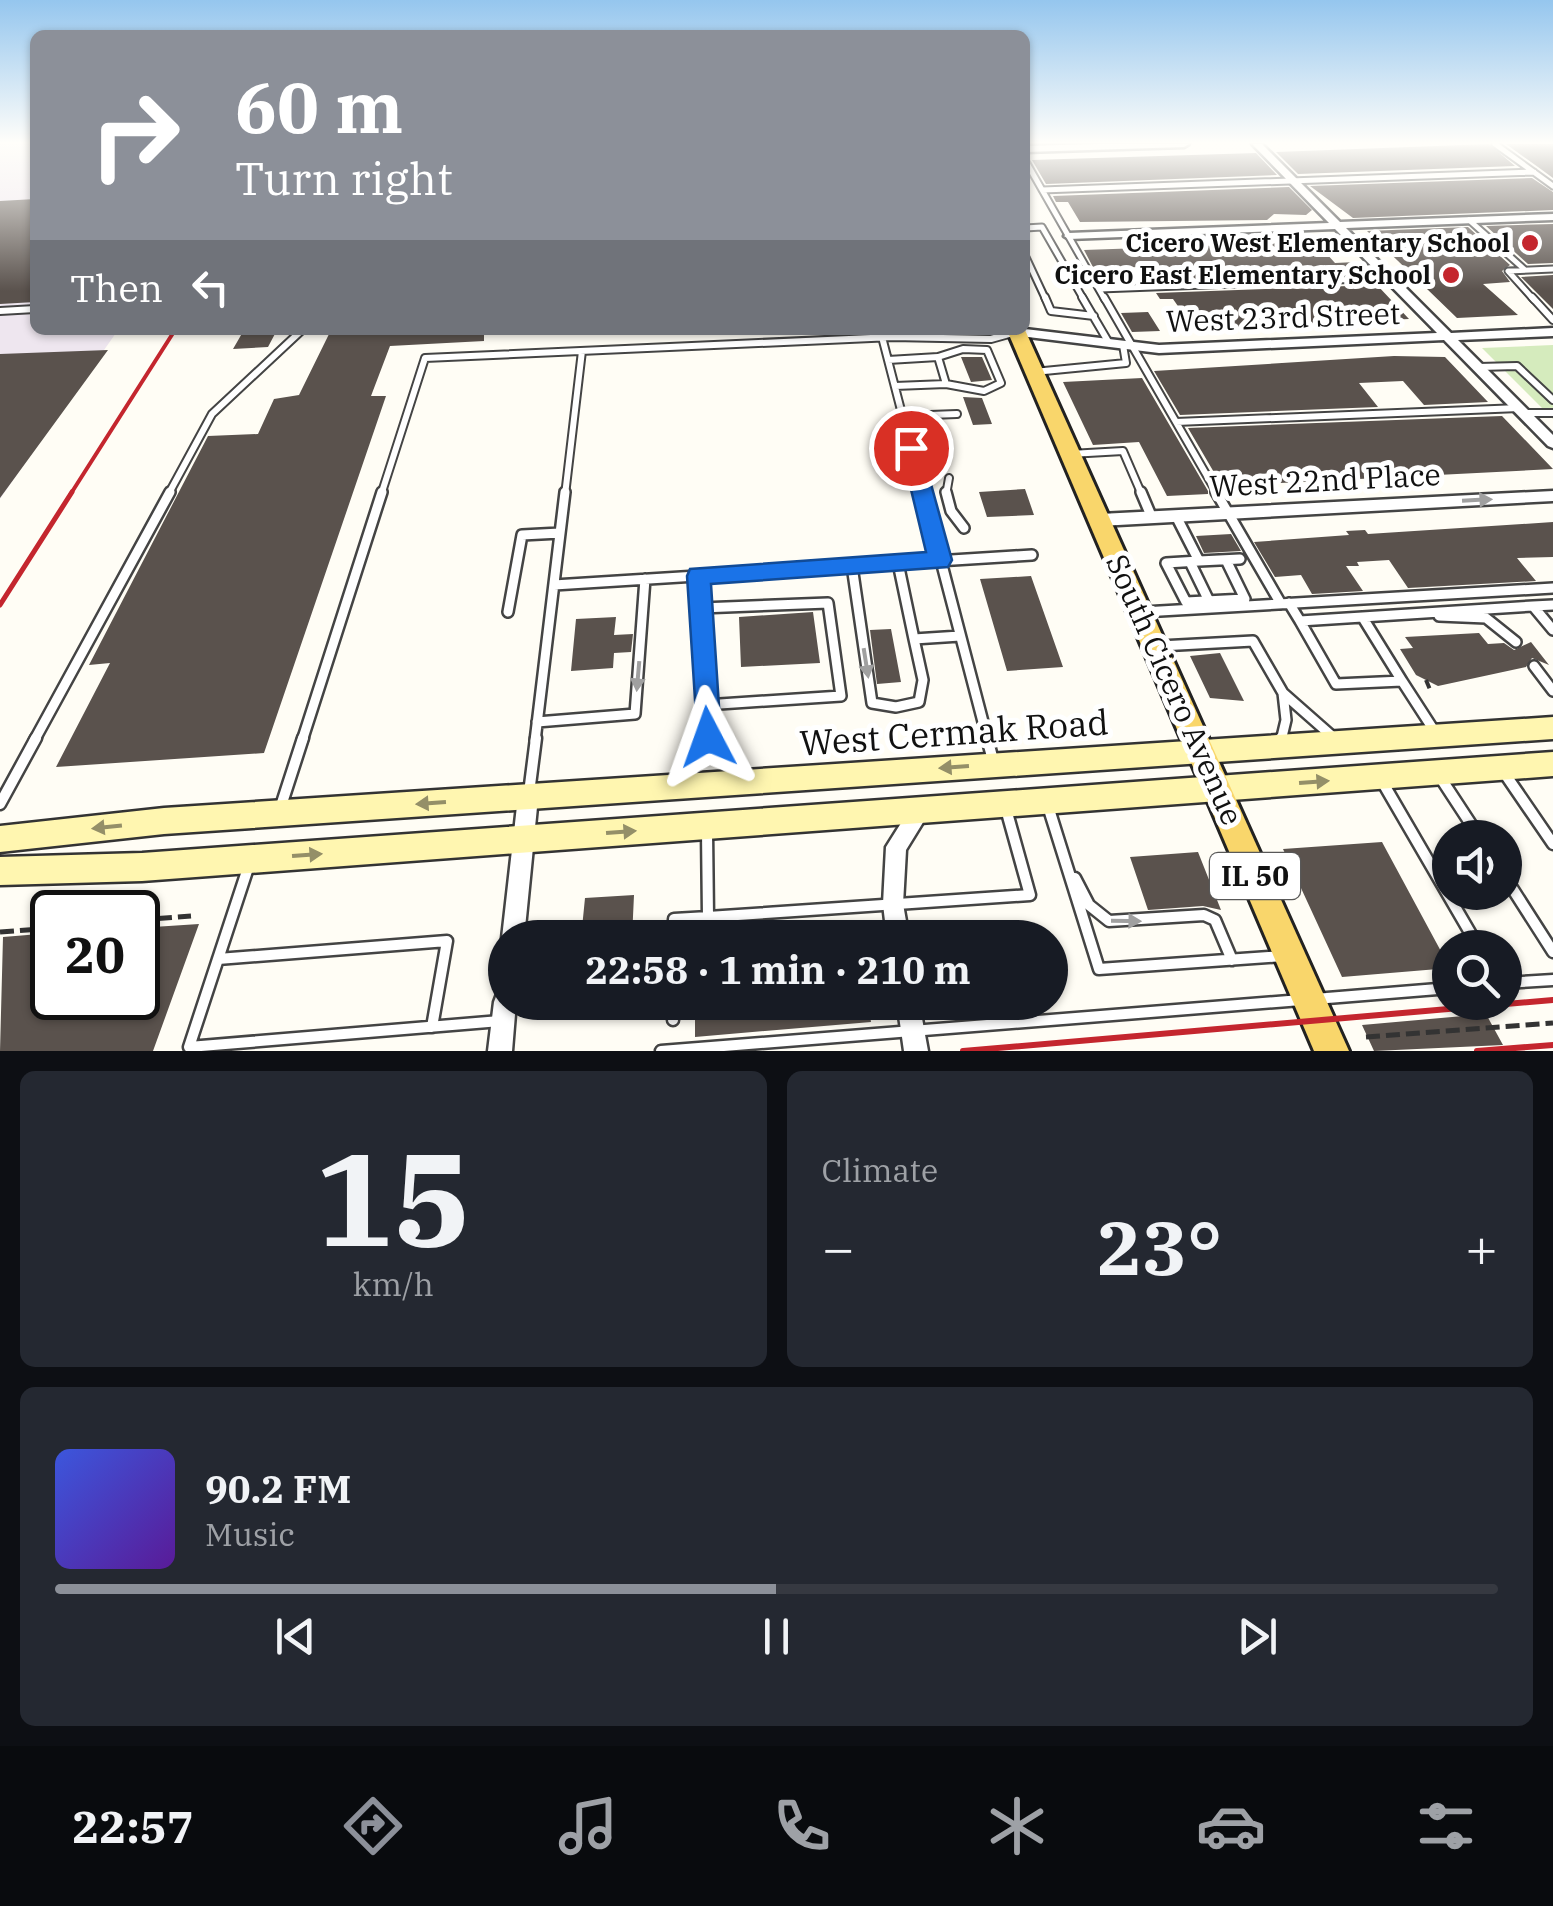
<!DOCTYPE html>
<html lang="en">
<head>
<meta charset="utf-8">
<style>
  :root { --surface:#171b24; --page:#242831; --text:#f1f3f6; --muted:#9ea1a6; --line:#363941; --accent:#8c9099 }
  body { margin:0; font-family:"IBM Plex Serif",serif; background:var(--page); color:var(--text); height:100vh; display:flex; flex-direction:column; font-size:38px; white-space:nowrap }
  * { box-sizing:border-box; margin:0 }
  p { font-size:32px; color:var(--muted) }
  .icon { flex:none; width:55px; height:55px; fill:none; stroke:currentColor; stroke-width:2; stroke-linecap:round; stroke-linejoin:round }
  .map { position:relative; height:1051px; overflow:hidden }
  .sheet { display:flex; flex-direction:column; gap:20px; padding:20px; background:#0d0f14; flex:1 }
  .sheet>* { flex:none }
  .banner { position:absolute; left:30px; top:30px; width:1000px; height:305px; border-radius:15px; box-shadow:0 2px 8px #0004; background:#8c9099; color:#fff; overflow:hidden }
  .controls { position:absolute; left:1432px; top:820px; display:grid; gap:20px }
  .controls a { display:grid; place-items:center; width:90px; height:90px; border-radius:50%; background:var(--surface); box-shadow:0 2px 8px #0004; font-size:50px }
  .speed { position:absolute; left:30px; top:890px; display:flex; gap:20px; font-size:50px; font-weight:700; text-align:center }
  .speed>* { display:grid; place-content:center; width:130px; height:130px; border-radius:50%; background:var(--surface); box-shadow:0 2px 8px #0004; line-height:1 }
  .speed .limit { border:5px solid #111; border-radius:15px; background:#fff; color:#111 }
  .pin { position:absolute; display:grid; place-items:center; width:85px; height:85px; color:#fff; margin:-42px; border:5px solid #fff; border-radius:50%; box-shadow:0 2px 10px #0007 }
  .me { position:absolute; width:110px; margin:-55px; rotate:356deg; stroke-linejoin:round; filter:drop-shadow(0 0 8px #0008) }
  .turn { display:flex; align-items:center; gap:35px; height:210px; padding:0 40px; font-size:45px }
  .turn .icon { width:130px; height:130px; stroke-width:2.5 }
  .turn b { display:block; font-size:70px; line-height:85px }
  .then { display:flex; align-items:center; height:95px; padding:0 40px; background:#0003; gap:20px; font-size:38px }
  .big { font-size:75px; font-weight:700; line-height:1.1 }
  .sheet .tile { flex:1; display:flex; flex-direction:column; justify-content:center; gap:15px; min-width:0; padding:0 35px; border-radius:15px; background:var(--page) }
  .sheet .dial { align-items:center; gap:0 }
  .dial b { font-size:130px; line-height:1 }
  .song { display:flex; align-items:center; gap:30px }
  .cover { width:120px; height:120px; border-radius:15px; background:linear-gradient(135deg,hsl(230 70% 55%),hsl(270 70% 35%)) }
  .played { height:10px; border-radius:5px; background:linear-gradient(90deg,var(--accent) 50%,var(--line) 50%) }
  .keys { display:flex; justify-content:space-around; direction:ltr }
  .heat { display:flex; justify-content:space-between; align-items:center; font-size:55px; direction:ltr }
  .sheet .tiles { flex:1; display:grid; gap:20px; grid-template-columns:1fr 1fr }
  .tile:last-child { grid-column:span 2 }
  .trip { position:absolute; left:488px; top:920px; width:580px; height:100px; border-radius:50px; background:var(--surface); box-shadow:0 2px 8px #0004; font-weight:700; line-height:100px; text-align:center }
  .menu { display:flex; height:160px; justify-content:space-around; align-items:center; background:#090b0e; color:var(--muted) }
  .menu .icon { width:70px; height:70px }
  .menu .current { color:var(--accent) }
  .menu b { font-size:45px; color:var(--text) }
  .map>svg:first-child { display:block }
  .industrial { fill:#eee6ef }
  .green { fill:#d5ebbd }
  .building { fill:#5a524d }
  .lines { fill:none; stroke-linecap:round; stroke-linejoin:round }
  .lane-far3-casing { stroke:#444; stroke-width:9 }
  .lane-far2-casing { stroke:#444; stroke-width:10 }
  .lane-far1-casing { stroke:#444; stroke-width:14 }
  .lane-casing { stroke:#444; stroke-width:15 }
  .street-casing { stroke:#444; stroke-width:5 }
  .secondary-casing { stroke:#333; stroke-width:5 }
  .primary-casing { stroke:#222; stroke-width:6 }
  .path-far1 { stroke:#333; stroke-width:4; stroke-dasharray:9 4; stroke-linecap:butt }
  .path { stroke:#333; stroke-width:5; stroke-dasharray:14 6; stroke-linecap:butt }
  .lane-far3 { stroke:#fff; stroke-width:5 }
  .lane-far2 { stroke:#fff; stroke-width:6 }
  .lane-far1 { stroke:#fff; stroke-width:9 }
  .lane { stroke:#fff; stroke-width:10 }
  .street { fill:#fff; fill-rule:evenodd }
  .secondary { fill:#fff6b0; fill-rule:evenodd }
  .primary { fill:#f9d66b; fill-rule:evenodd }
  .rail-far2 { stroke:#c4262e; stroke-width:4 }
  .rail-far1 { stroke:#c4262e; stroke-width:5 }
  .rail { stroke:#c4262e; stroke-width:6 }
  .oneway { fill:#a0a0a0 }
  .oneway2 { fill:#948f68 }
  .route { fill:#1a73e8; stroke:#114b97; stroke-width:2.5 }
  .poi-dot { fill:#c4262e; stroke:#fff; stroke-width:4 }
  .labels { text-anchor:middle; stroke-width:10; stroke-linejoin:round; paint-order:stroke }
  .far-poi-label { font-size:25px; font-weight:bold; fill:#111; stroke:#fff; text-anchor:end }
  .shield { fill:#fff; stroke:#585858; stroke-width:2.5 }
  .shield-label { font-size:28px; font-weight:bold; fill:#111 }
  .street-label { font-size:30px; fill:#111; stroke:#fff }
  .near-street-label { font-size:35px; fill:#111; stroke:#fff }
</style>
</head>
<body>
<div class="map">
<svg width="1553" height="1051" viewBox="0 0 1553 1051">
  <rect width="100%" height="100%" fill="#fffdf5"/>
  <path class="industrial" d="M 0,144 L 35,144 L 35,330 L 118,330 L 0,499 Z"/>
  <path class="green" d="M 1553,345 L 1553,419 L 1482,348 Z"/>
  <path class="building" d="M 1489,144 L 1515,166 L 1298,174 L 1276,152 Z
    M 1506,144 L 1553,144 L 1553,178 L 1538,167 Z
    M 1256,153 L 1277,175 L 1046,184 L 1032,160 Z
    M 1532,178 L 1553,192 L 1553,210 L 1353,218 L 1310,186 Z
    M 1289,187 L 1312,210 L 1306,215 L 1274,214 L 1267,220 L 1080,222 L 1068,202 L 1056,202 L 1053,196 Z
    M 35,199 L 35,302 L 0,304 L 0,201 Z
    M 1553,224 L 1553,263 L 1528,264 L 1486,226 Z
    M 1468,227 L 1510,265 L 1502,271 L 1510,282 L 1483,284 L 1518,315 L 1457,318 L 1367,231 Z
    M 1316,242 L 1335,263 L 1356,262 L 1366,273 L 1146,281 L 1138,267 L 1094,269 L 1084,250 Z
    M 1553,275 L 1553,309 L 1521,277 Z
    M 1377,285 L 1409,319 L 1194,329 L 1173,299 L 1160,299 L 1156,293 Z
    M 1148,312 L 1160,331 L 1132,332 L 1121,313 Z
    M 244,330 L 277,330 L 268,347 L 233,349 Z
    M 331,330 L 484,330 L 484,341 L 390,346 L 371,396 L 386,396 L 264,753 L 56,767 L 110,663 L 89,665 L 208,436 L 258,434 L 274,399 L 299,395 Z
    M 108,350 L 0,498 L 0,354 Z
    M 1394,356 L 1445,357 L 1488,402 L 1424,405 L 1403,381 L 1359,383 L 1378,407 L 1180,415 L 1154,371 Z
    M 961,357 L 982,357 L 992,380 L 971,382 Z
    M 1142,378 L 1208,491 L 1208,494 L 1167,496 L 1139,442 L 1093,445 L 1063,382 Z
    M 963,397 L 982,398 L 992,424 L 973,425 Z
    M 1502,416 L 1553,469 L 1222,486 L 1188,428 Z
    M 1025,489 L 1034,515 L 987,517 L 979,492 Z
    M 1553,522 L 1553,557 L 1517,558 L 1536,581 L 1408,588 L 1389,560 L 1357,562 L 1359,566 L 1346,566 L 1363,591 L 1312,594 L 1301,575 L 1275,577 L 1254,542 L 1349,535 L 1346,531 L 1365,530 L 1368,534 Z
    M 1231,534 L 1241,551 L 1204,553 L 1196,536 Z
    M 1031,576 L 1063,667 L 1007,671 L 980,579 Z
    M 813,612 L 820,663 L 741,667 L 739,617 Z
    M 616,617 L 614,635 L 633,634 L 631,652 L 614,653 L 613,668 L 571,671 L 576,619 Z
    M 891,629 L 901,682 L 877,684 L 870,630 Z
    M 1479,633 L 1488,644 L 1504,643 L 1514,650 L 1531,642 L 1549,665 L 1532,658 L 1526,667 L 1438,686 L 1416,675 L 1400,649 L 1413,648 L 1405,637 Z
    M 1220,653 L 1244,701 L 1210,698 L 1190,656 Z
    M 1382,842 L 1450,968 L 1342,977 L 1283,849 Z
    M 1198,852 L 1221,910 L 1203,906 L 1148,910 L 1130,857 Z
    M 634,895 L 632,938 L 581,938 L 585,898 Z
    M 199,924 L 153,1051 L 0,1051 L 3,937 L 52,933 L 52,998 L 138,998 L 138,928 Z
    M 695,1002 L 868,1002 L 871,1022 L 695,1037 Z
    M 1486,1014 L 1503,1045 L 1374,1051 L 1362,1025 Z"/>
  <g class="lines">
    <defs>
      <path id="lane-far3" d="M 1495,144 L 1553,186
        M 1025,160 L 1105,300
        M 1042,190 L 1534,172
        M 1469,220 L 1524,269
        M 1025,228 L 1042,227 L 1084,300
        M 1025,255 L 1046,300
        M 1100,289 L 1390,278
        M 1534,300 L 1508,271 L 1553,269"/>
      <path id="lane-far2" d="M 1045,297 L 1051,311 L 1094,316
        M 1082,297 L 1109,343
        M 1104,297 L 1218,495
        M 1532,297 L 1553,320
        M 0,311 L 35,309
        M 897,336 L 949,330
        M 882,337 L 923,495
        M 938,357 L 963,349 L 987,350 L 1001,383 L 984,391 L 946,384
        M 888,360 L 938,357 L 946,384 L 895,386
        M 1479,367 L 1517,366 L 1553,400
        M 1034,372 L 1126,363 L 1123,345
        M 1524,413 L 1553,413
        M 903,416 L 957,414
        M 1176,422 L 1519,408
        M 1070,454 L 1123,451 L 1142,495
        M 168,495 L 212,414 L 302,330
        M 381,495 L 425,358 L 893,337 L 991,339 L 1016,332
        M 565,495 L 582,351
        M 946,495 L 949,478"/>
      <path id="lane-far1" d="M 923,492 L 988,741
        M 946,492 L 951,511 L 964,528
        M 1141,492 L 1152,518
        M 1216,492 L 1281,604
        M 1176,516 L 1199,561 L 1240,559
        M 1199,561 L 1166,563 L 1186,602 L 1245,599 L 1226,560
        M 1190,562 L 1209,601
        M 898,563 L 914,639 L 960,636
        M 852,566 L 872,703 L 896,707 L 919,702 L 923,680 L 914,639
        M 699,576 L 706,741
        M 554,585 L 1032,555
        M 1289,603 L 1300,621 L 1533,606
        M 1553,605 L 1533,606 L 1553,630
        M 701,608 L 828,603 L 841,696 L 705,705
        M 508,612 L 522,535 L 560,533
        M 1143,612 L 1553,588
        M 1439,616 L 1486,618 L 1516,642
        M 1300,621 L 1336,684 L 1402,681 L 1363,618
        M 1160,646 L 1253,641 L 1283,693 L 1333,737
        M 1534,666 L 1553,691
        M 1402,681 L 1435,732
        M 537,722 L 635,714 L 645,579
        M 708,737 L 712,741
        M 34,741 L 170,492
        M 302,741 L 382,492
        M 535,741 L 565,492
        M 1281,741 L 1286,720 L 1283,693"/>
      <path id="lane" d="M 709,738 L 745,778
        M 987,738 L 994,764
        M 1280,743 L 1281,738
        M 1505,774 L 1553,844
        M 1440,777 L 1480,838
        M 688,781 L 707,738
        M 1383,783 L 1479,948
        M 529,793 L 536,738
        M 0,804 L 36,738
        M 1048,806 L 1099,969 L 1283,956
        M 280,809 L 303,738
        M 707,832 L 708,917 L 1030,895 L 1006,809
        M 248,868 L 189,1047 L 500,1021
        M 1505,877 L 1553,952
        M 1075,878 L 1089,905 L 1109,921 L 1204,915 L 1215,920 L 1232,960
        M 674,938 L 674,919 L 708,917
        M 218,959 L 447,941 L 432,1027
        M 1505,983 L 1553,980
        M 1315,999 L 1450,988
        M 673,1002 L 673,1020
        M 661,1051 L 1301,1000"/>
      <path id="street" d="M 1097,144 L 1189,144 L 1184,147 L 1025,152 L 1025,146 Z
        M 1252,144 L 1262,144 L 1340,222 L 1553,214 L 1553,220 L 1346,228 L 1451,333 L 1553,328 L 1553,336 L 1458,340 L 1553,435 L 1553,448 L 1548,446 L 1444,340 L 1159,353 L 1012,335 L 1011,330 L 1025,329 L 1159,345 L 1437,333 L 1335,229 L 1069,239 L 1064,236 L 1069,233 L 1329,223 Z
        M 1553,491 L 1553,501 L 1100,526 L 1093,520 L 1100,514 Z
        M 528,788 L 535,790 L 538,797 L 524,938 L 505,938 L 505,945 L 502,938 L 518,797 L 521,790 Z
        M 920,802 L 927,804 L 930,811 L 906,850 L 903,904 L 909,938 L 887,938 L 883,904 L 886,847 L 913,804 Z
        M 505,991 L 505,1002 L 516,1002 L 512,1051 L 488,1051 L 494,1002 L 497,994 Z
        M 897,1002 L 919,1002 L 928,1051 L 904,1051 Z"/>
      <path id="secondary" d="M 1553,717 L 1553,739 L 164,834 L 0,852 L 0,826 L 164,808 Z
        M 1553,752 L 1553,776 L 142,881 L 0,885 L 0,857 L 142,853 Z"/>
      <path id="primary" d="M 1007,330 L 1025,330 L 1349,1051 L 1314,1051 Z"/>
    </defs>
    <use href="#lane-far3" class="lane-far3-casing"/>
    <use href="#lane-far2" class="lane-far2-casing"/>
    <use href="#lane-far1" class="lane-far1-casing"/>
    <use href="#lane" class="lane-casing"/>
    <use href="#street" class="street-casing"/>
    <use href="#secondary" class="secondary-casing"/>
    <use href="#primary" class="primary-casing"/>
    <path class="path-far1" d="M 1426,680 L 1431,692"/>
    <path class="path" d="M 138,920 L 191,916
      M 0,932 L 52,928
      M 1366,1037 L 1553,1023"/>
    <use href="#lane-far3" class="lane-far3"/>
    <use href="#lane-far2" class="lane-far2"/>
    <use href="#lane-far1" class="lane-far1"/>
    <use href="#lane" class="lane"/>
    <use href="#street" class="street"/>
    <use href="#secondary" class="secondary"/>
    <use href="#primary" class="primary"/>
    <path class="rail-far2" d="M 70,495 L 175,330"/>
    <path class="rail-far1" d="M 0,605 L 72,492"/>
    <path class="rail" d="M 963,1051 L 1553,1000
      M 1477,1051 L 1553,1045"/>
  </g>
  <defs><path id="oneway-solid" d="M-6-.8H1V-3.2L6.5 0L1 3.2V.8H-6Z" transform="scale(2.5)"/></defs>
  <g class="oneway">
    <use href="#oneway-solid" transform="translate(1477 500) rotate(-3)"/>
    <use href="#oneway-solid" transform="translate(866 663) rotate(81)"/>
    <use href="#oneway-solid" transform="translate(638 676) rotate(95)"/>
    <use href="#oneway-solid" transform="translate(1126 921) rotate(1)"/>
  </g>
  <g class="oneway2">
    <use href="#oneway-solid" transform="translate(954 767) rotate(176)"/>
    <use href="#oneway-solid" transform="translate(1314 782) rotate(-4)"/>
    <use href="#oneway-solid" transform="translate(431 803) rotate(176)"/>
    <use href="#oneway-solid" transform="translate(107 827) rotate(174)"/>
    <use href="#oneway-solid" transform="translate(621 832) rotate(-4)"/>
    <use href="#oneway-solid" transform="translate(307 855) rotate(-4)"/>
  </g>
  <linearGradient id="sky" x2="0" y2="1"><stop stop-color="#95c6ee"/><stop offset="0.49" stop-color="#fffefa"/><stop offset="1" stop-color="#fffefa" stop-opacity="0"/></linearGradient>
  <rect width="1553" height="291" fill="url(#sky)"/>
  <path class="route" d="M 911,440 L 921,448 L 952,560 L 948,567 L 711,584 L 721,737 L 717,746 L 708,750 L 698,746 L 687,576 L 690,569 L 926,552 L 901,448 Z"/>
  <g class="poi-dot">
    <circle cx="1530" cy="243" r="10"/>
    <circle cx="1451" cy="275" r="10"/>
  </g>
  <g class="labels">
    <g class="far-poi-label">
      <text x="1510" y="252">Cicero West Elementary School</text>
      <text x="1431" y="284">Cicero East Elementary School</text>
    </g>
    <rect class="shield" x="1210" y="853" width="90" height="46" rx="8"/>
    <g class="shield-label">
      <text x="1255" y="886">IL 50</text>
    </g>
    <g class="street-label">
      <text transform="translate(1283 318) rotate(-2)" y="10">West 23rd Street</text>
      <text transform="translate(1325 481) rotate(-3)" y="10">West 22nd Place</text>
      <text transform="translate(1174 690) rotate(66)" y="10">South Cicero Avenue</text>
    </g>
    <g class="near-street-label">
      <text transform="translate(954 733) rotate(-4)" y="12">West Cermak Road</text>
    </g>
  </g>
</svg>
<div class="controls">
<a><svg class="icon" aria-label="sound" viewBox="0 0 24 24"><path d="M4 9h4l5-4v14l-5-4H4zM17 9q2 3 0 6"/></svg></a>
<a><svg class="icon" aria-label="search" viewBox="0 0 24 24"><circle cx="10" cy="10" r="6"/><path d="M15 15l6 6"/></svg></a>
</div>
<div class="speed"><div class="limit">20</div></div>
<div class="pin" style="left:911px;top:448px;background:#d93025"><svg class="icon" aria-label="arrive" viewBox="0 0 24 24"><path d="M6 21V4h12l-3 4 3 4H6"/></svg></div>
<svg class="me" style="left:708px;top:737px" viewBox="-20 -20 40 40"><path d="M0-17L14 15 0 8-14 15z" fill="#1a73e8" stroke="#fff" stroke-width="4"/></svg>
<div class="trip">22:58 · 1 min · 210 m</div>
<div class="banner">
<div class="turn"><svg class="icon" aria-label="right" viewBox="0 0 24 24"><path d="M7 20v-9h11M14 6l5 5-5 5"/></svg><div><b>60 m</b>Turn right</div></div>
<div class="then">Then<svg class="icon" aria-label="left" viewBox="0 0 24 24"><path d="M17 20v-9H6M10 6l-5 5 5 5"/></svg></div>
</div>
</div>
<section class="sheet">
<div class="tiles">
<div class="tile dial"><b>15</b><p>km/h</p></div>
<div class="tile"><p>Climate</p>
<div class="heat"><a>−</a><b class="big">23°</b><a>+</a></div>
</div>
<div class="tile">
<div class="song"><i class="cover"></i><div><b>90.2 FM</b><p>Music</p></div></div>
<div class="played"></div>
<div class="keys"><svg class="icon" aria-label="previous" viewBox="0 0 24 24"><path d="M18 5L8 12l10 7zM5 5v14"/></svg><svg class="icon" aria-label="pause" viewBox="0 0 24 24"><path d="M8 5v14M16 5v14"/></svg><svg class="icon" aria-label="next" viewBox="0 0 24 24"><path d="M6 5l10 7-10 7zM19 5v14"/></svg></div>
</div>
</div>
</section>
<nav class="menu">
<b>22:57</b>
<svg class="icon current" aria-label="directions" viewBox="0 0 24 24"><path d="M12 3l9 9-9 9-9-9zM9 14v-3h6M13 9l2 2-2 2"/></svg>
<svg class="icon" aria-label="music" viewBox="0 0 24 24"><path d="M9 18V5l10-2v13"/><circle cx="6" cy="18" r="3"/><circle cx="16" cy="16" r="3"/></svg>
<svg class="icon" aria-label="phone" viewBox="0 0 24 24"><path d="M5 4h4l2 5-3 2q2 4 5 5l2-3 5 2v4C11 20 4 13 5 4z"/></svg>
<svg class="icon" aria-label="climate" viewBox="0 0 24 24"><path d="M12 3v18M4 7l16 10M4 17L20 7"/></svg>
<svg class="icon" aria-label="car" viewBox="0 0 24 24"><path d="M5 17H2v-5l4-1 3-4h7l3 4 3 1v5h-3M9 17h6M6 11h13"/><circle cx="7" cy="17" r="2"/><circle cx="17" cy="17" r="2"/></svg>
<svg class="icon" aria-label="filters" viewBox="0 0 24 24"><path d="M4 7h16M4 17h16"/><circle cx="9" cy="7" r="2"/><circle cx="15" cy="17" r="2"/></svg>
</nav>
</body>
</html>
